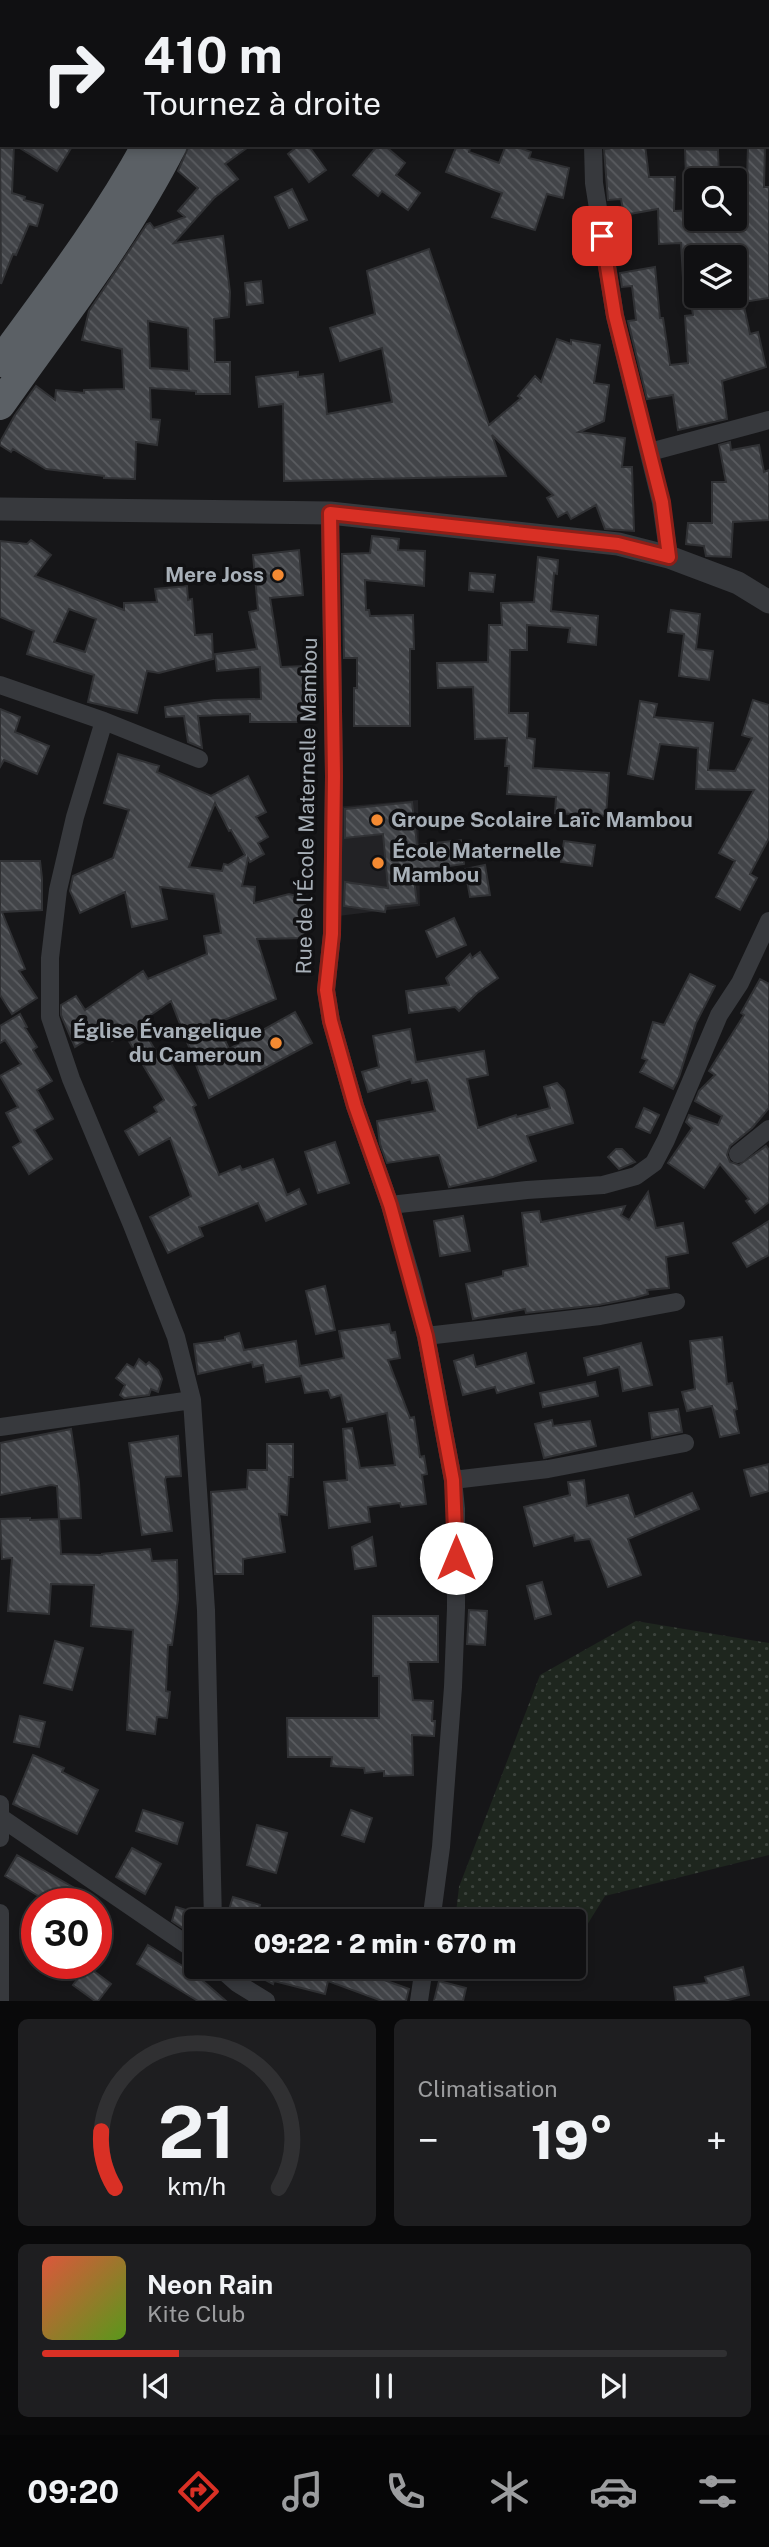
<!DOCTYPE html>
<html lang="fr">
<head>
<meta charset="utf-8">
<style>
  :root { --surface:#101012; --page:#1e1e20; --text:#f1f3f6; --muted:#9c9d9f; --line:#303032; --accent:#d93025 }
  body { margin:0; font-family:"Public Sans",sans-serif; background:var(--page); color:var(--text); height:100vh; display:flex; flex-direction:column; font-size:26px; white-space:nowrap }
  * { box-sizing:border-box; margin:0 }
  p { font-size:23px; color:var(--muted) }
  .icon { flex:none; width:38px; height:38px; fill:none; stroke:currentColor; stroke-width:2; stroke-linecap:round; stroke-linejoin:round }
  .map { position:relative; height:2001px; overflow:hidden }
  .drawer { display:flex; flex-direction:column; gap:18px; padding:18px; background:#09090a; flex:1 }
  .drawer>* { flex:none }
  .banner { position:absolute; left:0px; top:0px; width:770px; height:147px; box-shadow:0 4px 10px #0003,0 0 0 2px var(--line); background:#101012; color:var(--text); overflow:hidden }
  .tools { position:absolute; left:684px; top:168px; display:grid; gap:14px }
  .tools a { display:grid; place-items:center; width:63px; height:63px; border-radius:7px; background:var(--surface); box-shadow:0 4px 10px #0003,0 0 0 2px var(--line); font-size:35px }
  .speed { position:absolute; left:21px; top:1888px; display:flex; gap:14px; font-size:35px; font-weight:700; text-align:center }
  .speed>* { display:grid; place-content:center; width:91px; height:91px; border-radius:50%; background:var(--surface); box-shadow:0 4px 10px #0003,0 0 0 2px var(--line); line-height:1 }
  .speed .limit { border:10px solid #d22; background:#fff; color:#111 }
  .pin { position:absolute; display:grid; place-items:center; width:60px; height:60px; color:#fff; margin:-30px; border-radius:14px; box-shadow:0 4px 10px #0006 }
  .me { position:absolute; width:77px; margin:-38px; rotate:0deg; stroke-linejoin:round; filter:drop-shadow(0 0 5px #0008) }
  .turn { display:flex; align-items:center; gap:24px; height:147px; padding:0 28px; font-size:32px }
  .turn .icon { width:91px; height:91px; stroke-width:2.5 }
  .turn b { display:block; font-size:49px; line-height:60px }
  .big { font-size:52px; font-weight:800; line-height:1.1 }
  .drawer .card { flex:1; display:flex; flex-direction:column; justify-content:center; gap:10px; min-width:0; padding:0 24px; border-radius:10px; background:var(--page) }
  .drawer .dial { align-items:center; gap:0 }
  .dial svg { height:182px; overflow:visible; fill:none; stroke:var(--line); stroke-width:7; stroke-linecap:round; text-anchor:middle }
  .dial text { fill:var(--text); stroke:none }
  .song { display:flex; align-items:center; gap:21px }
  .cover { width:84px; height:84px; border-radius:10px; background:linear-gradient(135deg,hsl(10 70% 55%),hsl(90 70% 35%)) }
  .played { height:7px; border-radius:4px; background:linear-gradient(90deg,var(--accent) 20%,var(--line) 20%) }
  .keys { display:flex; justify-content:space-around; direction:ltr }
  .heat { display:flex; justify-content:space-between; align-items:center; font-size:38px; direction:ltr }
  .drawer .tiles { flex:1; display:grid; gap:18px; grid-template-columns:1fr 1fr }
  .card:last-child { grid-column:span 2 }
  .trip { position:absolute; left:184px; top:1909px; width:402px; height:70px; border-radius:7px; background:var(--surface); box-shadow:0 4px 10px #0003,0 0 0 2px var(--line); font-weight:800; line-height:70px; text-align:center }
  .dock { display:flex; height:112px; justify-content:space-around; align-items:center; background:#060607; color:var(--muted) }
  .dock .icon { width:49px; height:49px }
  .dock .on { color:var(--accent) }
  .dock b { font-size:32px; color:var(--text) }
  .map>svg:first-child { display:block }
  .built { fill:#222225 }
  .grass { fill:url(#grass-dots) }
  .building { fill:url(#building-back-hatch); stroke:#303134; stroke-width:2; fill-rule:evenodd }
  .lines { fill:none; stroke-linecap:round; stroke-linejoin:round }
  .minor { stroke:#37393d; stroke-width:18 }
  .tertiary { stroke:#37393d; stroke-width:23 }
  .trunk { stroke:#5b6065; stroke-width:30 }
  .route-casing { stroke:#8d1f18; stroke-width:18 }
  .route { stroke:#d93025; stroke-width:12 }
  .poi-dot { fill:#f48a32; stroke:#111113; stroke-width:2.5 }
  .labels { text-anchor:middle; stroke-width:7; stroke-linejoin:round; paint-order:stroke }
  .poi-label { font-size:21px; font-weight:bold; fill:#a8b0b8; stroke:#111113; text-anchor:end }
  .street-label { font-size:21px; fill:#a8b0b8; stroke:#111113 }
</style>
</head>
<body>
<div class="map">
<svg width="769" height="2001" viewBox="0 0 769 2001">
  <defs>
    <pattern id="grass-dots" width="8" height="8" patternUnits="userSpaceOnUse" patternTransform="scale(1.75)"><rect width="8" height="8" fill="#1e261e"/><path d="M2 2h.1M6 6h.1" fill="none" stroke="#3c433d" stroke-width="1.8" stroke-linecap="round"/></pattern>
    <pattern id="building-back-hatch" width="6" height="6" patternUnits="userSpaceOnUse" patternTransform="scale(1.75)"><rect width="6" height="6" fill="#424448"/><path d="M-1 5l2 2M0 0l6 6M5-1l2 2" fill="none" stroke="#5a5c60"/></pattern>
  </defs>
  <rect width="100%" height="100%" fill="#161618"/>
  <path class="built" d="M 418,800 L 420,906 L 338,916 L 336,807 Z"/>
  <path class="grass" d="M 636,1621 L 769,1643 L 769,1855 L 605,1896 L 574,1946 L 574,1922 L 455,1921 L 459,1887 L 540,1675 Z"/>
  <path class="building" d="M 0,145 L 14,145 L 12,193 L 25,197 L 24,200 L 43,205 L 37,226 L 29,224 L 16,255 L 13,254 L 1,284 Z
    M 15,145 L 73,145 L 57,171 Z
    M 189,145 L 251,145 L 225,164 L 238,179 L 214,198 L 174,243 L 223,236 L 230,292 L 229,317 L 214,319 L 215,362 L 230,362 L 230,394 L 196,394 L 196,391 L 150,388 L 151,419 L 160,420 L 157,445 L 136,442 L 135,479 L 104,478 L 104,476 L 46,469 L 13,449 L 11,452 L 0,445 L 0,442 L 15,415 L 36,386 L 55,400 L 56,390 L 84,393 L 84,390 L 124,389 L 122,349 L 82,340 L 89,311 L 147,224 L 150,223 L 154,228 L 185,217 L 178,211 L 198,188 L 178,171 ZM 148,321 L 188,328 L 189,371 L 150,368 Z
    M 299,145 L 308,145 L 326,170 L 309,182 L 288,154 Z
    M 378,145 L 384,145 L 405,163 L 396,175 L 420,193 L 408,210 L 382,191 L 378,196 L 353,175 Z
    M 457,145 L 471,145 L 469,152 L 499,163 L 506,145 L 521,145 L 520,148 L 531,152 L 529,158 L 569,168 L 563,198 L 547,194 L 535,230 L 492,217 L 502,193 L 446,172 Z
    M 633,145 L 645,145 L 649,177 L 675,177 L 674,211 L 696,210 L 696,219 L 735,219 L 735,183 L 747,182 L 748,145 L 765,145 L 764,187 L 769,187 L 769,298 L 743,302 L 750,334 L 758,332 L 766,367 L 722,381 L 727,419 L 678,430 L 673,395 L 647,399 L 628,321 L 636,320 L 632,286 L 622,287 L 620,273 L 655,267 L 660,318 L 663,318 L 670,365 L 688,363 L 685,316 L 693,315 L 690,296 L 735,296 L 735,257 L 696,257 L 696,277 L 683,278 L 681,243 L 659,244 L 658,209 L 624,215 L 621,199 L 608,200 L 604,149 Z
    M 685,149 L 718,150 L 719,176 L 686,177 Z
    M 292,189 L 307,220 L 289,228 L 275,197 Z
    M 429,249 L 489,425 L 521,398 L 518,396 L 535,376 L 541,382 L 557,339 L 571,344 L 571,340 L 600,345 L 594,383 L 609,385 L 604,421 L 579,432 L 625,438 L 622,467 L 632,467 L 634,531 L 605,529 L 596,505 L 571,519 L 567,512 L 558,517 L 547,498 L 553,495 L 492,435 L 506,476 L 284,481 L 283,404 L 259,407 L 256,377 L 298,372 L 298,377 L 323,374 L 327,414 L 392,402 L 382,348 L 340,361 L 330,328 L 375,314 L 367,271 Z
    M 261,281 L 263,303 L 247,305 L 245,283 Z
    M 730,442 L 731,450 L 759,445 L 764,472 L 769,470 L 769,520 L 733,522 L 731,557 L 706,556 L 704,546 L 686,544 L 688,523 L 712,523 L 712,482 L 726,482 L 719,445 Z
    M 372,536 L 399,539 L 398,550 L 425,551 L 424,586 L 365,580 L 366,610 L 369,610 L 370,616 L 413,615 L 414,649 L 410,649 L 410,726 L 354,726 L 354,688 L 357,688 L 357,658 L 344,658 L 342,554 L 370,553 Z
    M 31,540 L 51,555 L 35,576 L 124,610 L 124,603 L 157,602 L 155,589 L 187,586 L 188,600 L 192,599 L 195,635 L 212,634 L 213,659 L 159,673 L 147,671 L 137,713 L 88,702 L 94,675 L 27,654 L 34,631 L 0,617 L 0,541 L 27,544 ZM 69,609 L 96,619 L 85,652 L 54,642 Z
    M 299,550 L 303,595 L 270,598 L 281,667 L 305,666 L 306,722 L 250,722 L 250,714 L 198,716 L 202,748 L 188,742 L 184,716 L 166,717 L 165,707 L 214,700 L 261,699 L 260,667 L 217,671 L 215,654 L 257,649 L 249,612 L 258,610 L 253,555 Z
    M 538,557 L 558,560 L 557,574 L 554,573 L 551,611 L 598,616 L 596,645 L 568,642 L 570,628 L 527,625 L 527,650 L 510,650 L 509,713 L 528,713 L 527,738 L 535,739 L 533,768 L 609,773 L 606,816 L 555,813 L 556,797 L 507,794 L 509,766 L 505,766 L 507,738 L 475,739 L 473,687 L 438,688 L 437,663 L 488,662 L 489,625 L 502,625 L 501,603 L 534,602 Z
    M 470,573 L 495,575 L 493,592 L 469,590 Z
    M 671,610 L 700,614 L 696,649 L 713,651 L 709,680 L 679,676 L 684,634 L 668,632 Z
    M 753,700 L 769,705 L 769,838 L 750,874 L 757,878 L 740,910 L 716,897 L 735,861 L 719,853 L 754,790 L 696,789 L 698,748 L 660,744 L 653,779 L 628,774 L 640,701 L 657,704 L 654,717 L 713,723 L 708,770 L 735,771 L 752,738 L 742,735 Z
    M 0,709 L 20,717 L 15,732 L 49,746 L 37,774 L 4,760 L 0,767 Z
    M 118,754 L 159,766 L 157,772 L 211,796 L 248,776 L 266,812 L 256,817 L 268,837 L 258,843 L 264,854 L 250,862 L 248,858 L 242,886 L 255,887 L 254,903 L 289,894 L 305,898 L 306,938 L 257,939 L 276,999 L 217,1023 L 229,1049 L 295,1012 L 312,1043 L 209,1098 L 171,1001 L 139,1023 L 161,1060 L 167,1057 L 196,1105 L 193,1107 L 219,1175 L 240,1166 L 242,1170 L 273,1159 L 287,1195 L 299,1189 L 306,1204 L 266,1221 L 258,1203 L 199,1227 L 203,1236 L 168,1253 L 150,1217 L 191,1196 L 170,1138 L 139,1155 L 125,1131 L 157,1112 L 154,1107 L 164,1100 L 124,1033 L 112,1041 L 104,1029 L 75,1047 L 61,1015 L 61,1005 L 76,996 L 85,1010 L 143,971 L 148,979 L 207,954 L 204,936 L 221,933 L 214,894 L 160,887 L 167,919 L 132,927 L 125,892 L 80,913 L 70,891 L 73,876 L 113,858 L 129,810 L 104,803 ZM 215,803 L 229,831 L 231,830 L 245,855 L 228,865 L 224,864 L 222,871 L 189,867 Z
    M 412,802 L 417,845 L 461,840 L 464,864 L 413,871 L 417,903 L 386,906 L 385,912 L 344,906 L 345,882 L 388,888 L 383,834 L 345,838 L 345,809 Z
    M 564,841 L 595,845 L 592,866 L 561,862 Z
    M 0,861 L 40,861 L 42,878 L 42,910 L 2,912 L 25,969 L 19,971 L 37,998 L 12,1014 L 0,995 Z
    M 485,865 L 490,895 L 470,897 L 465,869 Z
    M 454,918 L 466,945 L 437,957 L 426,931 Z
    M 480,952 L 498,978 L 477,993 L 459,1011 L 455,1007 L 409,1013 L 406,991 L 449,985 L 446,978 L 470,954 L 472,958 Z
    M 690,974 L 715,986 L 696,1023 L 679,1077 L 673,1089 L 640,1072 L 647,1060 L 642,1058 L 653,1022 L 664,1025 Z
    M 760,979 L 769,984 L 769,1108 L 752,1128 L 730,1146 L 727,1155 L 730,1162 L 739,1165 L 766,1146 L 769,1150 L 769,1202 L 755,1213 L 746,1201 L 749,1199 L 720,1164 L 704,1188 L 668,1163 L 692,1128 L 686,1122 L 689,1115 L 718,1125 L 722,1116 L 695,1101 L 699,1091 L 715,1075 L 709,1071 L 744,1015 L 741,1013 Z
    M 20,1014 L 27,1027 L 25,1028 L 37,1047 L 33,1050 L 52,1081 L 37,1090 L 53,1119 L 34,1130 L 52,1159 L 29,1174 L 13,1147 L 21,1142 L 6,1113 L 18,1107 L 0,1076 L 21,1064 L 5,1040 L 0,1043 L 0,1026 Z
    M 410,1029 L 416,1062 L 484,1051 L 488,1075 L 467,1079 L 478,1128 L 516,1115 L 517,1117 L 550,1108 L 544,1087 L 557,1083 L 564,1090 L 573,1123 L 527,1136 L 536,1161 L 493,1177 L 449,1187 L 439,1155 L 387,1163 L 380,1144 L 377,1121 L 435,1111 L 429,1085 L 427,1080 L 412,1083 L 411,1079 L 368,1092 L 362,1072 L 379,1067 L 373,1036 Z
    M 644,1108 L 659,1115 L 650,1133 L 636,1127 Z
    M 335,1142 L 349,1183 L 318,1193 L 305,1152 Z
    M 616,1149 L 622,1149 L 635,1162 L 619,1169 L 608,1157 Z
    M 648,1192 L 656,1228 L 683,1223 L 688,1253 L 666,1257 L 669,1288 L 647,1290 L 648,1294 L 634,1298 L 598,1305 L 526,1313 L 525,1309 L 473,1319 L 466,1284 L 503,1276 L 503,1271 L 528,1266 L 522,1213 L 539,1211 L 541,1222 L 625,1206 L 621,1215 L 629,1220 Z
    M 463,1216 L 470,1251 L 440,1256 L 434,1221 Z
    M 769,1221 L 769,1255 L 747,1267 L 733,1243 Z
    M 325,1286 L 335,1330 L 316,1334 L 306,1291 Z
    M 389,1324 L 391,1333 L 395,1332 L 400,1358 L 388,1360 L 410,1418 L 414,1417 L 420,1457 L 424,1456 L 427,1474 L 422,1475 L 426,1504 L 401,1507 L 400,1503 L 368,1507 L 370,1522 L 329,1528 L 324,1482 L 347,1480 L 343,1429 L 352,1428 L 360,1468 L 395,1465 L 387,1413 L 347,1422 L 341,1395 L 331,1398 L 328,1390 L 305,1393 L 301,1376 L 266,1382 L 263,1365 L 253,1367 L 252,1362 L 198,1374 L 194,1344 L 225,1340 L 225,1337 L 239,1333 L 244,1350 L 296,1341 L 300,1366 L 344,1358 L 339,1331 Z
    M 722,1337 L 727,1384 L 732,1383 L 737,1409 L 734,1410 L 739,1433 L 720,1437 L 712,1406 L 687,1411 L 682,1392 L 695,1389 L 690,1341 Z
    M 641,1343 L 652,1385 L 623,1391 L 619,1367 L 588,1375 L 584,1358 Z
    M 526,1353 L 534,1383 L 497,1393 L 495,1387 L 463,1395 L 454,1361 L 473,1355 L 476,1367 Z
    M 139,1359 L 146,1365 L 149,1362 L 158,1370 L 162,1379 L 158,1392 L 151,1389 L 149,1395 L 124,1398 L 120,1395 L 125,1385 L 116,1378 L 127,1364 L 134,1368 Z
    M 595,1382 L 598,1396 L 543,1407 L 540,1393 Z
    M 678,1409 L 682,1432 L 652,1438 L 649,1413 Z
    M 552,1420 L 553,1426 L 590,1421 L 596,1446 L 544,1458 L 535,1424 Z
    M 71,1429 L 79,1482 L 81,1518 L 59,1519 L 57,1486 L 51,1485 L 0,1495 L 0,1443 Z
    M 178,1436 L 181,1476 L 166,1477 L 165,1480 L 172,1531 L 142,1535 L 129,1443 Z
    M 267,1444 L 293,1444 L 293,1477 L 289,1477 L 287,1515 L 279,1514 L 285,1552 L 243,1559 L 243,1574 L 215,1574 L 211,1492 L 247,1489 L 248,1470 L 267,1470 Z
    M 769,1464 L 769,1491 L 751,1496 L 744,1470 Z
    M 584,1480 L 587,1506 L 628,1495 L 635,1517 L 692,1493 L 699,1509 L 628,1539 L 641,1575 L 608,1587 L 590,1539 L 575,1541 L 574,1535 L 534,1546 L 524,1507 L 570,1495 L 568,1482 Z
    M 30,1518 L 30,1520 L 59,1519 L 61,1554 L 102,1555 L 102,1554 L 150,1549 L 152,1561 L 177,1560 L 178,1599 L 172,1645 L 168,1645 L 166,1691 L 170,1692 L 167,1718 L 157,1717 L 155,1734 L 127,1730 L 133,1630 L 91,1626 L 94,1585 L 51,1584 L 49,1614 L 8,1611 L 12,1558 L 2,1559 L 0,1519 Z
    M 372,1537 L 376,1566 L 355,1569 L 352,1547 Z
    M 542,1582 L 551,1614 L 535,1619 L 527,1586 Z
    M 469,1610 L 487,1611 L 485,1645 L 467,1644 Z
    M 373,1616 L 438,1616 L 438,1662 L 408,1662 L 413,1700 L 433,1701 L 432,1721 L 435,1721 L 434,1736 L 412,1735 L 413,1775 L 384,1776 L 384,1771 L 365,1773 L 364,1768 L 331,1766 L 332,1757 L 288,1757 L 287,1718 L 379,1718 L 379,1676 L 373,1676 Z
    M 55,1641 L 83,1648 L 72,1690 L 44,1683 Z
    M 20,1716 L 45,1722 L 39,1747 L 14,1742 Z
    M 33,1755 L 64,1768 L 62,1772 L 98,1790 L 77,1834 L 13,1804 Z
    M 143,1810 L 183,1823 L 177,1844 L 136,1831 Z
    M 351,1810 L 372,1818 L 364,1842 L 342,1835 Z
    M 257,1825 L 287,1833 L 276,1873 L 247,1865 Z
    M 132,1848 L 161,1864 L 145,1894 L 116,1877 Z
    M 17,1855 L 76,1889 L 69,1904 L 52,1904 L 5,1876 Z
    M 233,1897 L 260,1905 L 255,1922 L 225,1922 Z
    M 176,1907 L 196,1913 L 196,1934 L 187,1931 L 172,1921 Z
    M 148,1945 L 194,1973 L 226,2001 L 198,2001 L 137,1964 Z
    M 87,1966 L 111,1984 L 98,2001 L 95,2001 L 73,1985 Z
    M 241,1967 L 348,1967 L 409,1989 L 406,2001 L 382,2001 L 328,1981 L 325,1994 L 274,1981 L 273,1984 Z
    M 743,1967 L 749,1995 L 724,2001 L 676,2001 L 674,1987 L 707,1983 L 705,1977 Z
    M 439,1981 L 466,1988 L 463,2001 L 434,2001 Z"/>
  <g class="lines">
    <path class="minor" d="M 591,2 L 591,0
      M 0,71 L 2,70
      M 593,145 L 594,183 L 615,316 L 661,502 L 669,557
      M 650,452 L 769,420
      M 330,513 L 334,776 L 332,934 L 326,990 L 331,1021 L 355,1106 L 390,1205 L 412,1280 L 426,1336 L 453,1480 L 456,1509 L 456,1608 L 453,1687 L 441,1847 L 431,1922
      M 0,685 L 104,721 L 199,759
      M 738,1154 L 769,1129
      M 390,1205 L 527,1190 L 603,1185 L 636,1176 L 654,1163 L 666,1140 L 719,1015 L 740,983 L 769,921
      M 426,1336 L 600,1316 L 676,1302
      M 192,1400 L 206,1610 L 213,1922
      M 0,1427 L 192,1400 L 176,1337 L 132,1225 L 71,1079 L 50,1017 L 50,958 L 58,890 L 75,817 L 104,721
      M 453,1480 L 548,1469 L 685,1443
      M 0,1804 L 0,1838
      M 0,1817 L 196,1951
      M 0,1913 L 0,2001
      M 219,1967 L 237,1983 L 266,2001
      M 419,2001 L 424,1967"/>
    <path class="tertiary" d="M 0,509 L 330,513 L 618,544 L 669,557 L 738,583 L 769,602"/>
    <path class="trunk" d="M 207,2 L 208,0
      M 230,2 L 231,0
      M 0,362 C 52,291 105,222 147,145
      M 0,405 C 59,321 125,238 172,145"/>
  </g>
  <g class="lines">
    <defs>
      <path id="route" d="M 456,1558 L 453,1480 L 426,1336 L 390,1205 L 355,1106 L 331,1021 L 326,990 L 332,934 L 334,776 L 330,513 L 618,544 L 669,557 L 662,502 L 615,316 L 602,236"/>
    </defs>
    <use href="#route" class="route-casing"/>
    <use href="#route" class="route"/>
  </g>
  <g class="poi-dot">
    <circle cx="278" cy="575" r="7"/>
    <circle cx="377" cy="820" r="7"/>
    <circle cx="378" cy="863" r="7"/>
    <circle cx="276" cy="1043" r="7"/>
  </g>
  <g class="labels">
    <g class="poi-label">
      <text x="264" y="582">Mere Joss</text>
      <text x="391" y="827" text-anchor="start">Groupe Scolaire Laïc Mambou</text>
      <text x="392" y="858" text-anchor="start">École Maternelle<tspan x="392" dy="24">Mambou</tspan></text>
      <text x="262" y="1038">Église Évangelique<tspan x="262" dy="24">du Cameroun</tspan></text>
    </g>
    <g class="street-label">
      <text transform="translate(307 806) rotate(-89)" y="7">Rue de l'École Maternelle Mambou</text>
    </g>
  </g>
</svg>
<div class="tools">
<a><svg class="icon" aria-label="search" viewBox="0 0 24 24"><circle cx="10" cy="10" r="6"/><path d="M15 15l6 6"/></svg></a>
<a><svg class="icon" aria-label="layers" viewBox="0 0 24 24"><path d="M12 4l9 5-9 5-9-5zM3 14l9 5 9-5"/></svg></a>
</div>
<div class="speed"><div class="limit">30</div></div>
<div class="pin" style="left:602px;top:236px;background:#d93025"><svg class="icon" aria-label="arrive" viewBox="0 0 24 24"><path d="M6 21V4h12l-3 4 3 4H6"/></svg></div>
<svg class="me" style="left:456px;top:1558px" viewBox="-20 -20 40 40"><circle r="19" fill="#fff"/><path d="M0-13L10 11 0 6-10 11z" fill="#d93025"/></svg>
<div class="trip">09:22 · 2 min · 670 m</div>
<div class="banner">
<div class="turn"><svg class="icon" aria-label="right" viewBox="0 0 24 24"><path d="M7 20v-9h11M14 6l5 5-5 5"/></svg><div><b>410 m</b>Tournez à droite</div></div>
</div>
</div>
<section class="drawer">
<div class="tiles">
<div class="card dial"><svg viewBox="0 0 100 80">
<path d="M14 69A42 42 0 1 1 86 69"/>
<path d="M14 69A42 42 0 0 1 8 44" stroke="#d93025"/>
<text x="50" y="56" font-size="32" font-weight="700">21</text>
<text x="50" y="72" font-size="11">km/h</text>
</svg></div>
<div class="card"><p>Climatisation</p>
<div class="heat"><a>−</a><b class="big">19°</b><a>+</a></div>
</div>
<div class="card">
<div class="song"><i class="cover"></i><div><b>Neon Rain</b><p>Kite Club</p></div></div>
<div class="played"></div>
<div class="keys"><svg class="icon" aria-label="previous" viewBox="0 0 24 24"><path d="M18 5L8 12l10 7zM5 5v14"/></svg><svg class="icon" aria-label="pause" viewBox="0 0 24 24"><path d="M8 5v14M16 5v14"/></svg><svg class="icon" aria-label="next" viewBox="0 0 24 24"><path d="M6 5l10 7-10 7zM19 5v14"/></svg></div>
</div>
</div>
</section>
<nav class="dock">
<b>09:20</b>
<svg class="icon on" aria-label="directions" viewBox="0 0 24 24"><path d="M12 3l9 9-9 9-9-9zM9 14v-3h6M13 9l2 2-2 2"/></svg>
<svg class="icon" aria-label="music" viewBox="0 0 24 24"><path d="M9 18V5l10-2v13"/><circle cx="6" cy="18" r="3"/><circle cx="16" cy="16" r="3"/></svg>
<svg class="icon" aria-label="phone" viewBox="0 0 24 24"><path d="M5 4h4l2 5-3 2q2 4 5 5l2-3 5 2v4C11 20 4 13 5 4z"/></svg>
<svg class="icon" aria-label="climate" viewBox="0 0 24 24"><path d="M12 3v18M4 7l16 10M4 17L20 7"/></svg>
<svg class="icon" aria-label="car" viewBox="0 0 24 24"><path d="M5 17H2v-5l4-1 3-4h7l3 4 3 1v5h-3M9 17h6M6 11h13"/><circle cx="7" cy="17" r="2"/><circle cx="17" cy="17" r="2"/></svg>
<svg class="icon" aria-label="filters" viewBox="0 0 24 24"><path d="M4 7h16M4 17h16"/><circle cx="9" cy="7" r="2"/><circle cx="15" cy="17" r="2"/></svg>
</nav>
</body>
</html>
